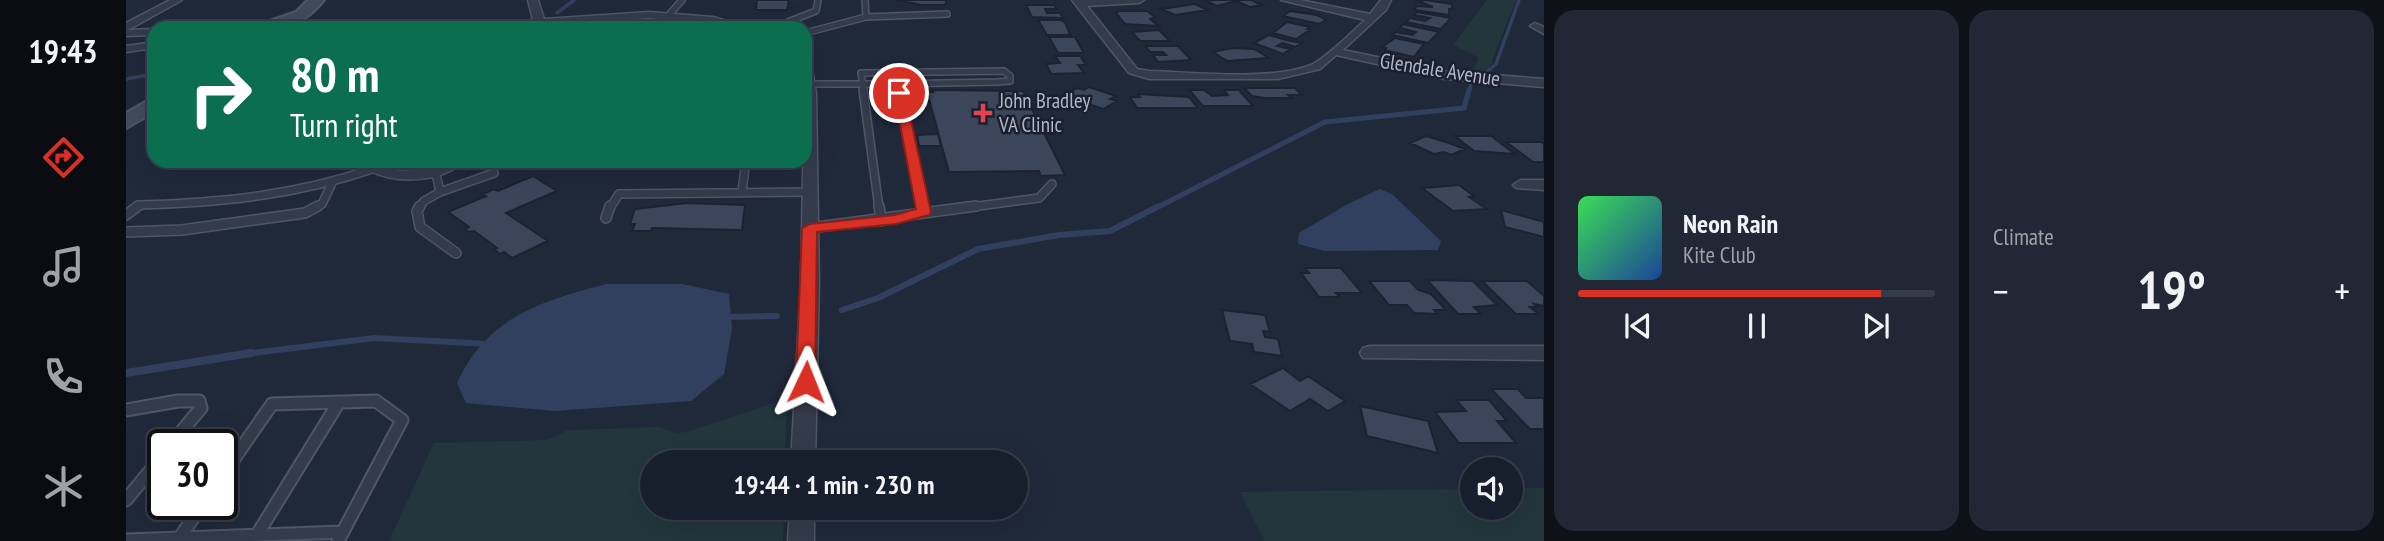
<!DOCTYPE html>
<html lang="en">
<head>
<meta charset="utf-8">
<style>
  :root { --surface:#181f2c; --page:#212734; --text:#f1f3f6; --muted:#9fa2a9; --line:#363d48; --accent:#d93025 }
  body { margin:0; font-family:"PT Sans Narrow",sans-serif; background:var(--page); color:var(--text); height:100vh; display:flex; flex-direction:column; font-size:26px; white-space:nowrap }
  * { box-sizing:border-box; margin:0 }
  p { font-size:23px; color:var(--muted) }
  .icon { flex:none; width:38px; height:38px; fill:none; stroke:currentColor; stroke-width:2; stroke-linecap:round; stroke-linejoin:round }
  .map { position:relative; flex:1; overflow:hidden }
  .sheet { display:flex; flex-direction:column; gap:10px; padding:10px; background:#0d1118; width:840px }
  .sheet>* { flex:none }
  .hud { position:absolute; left:21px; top:21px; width:665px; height:147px; border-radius:21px; box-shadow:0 7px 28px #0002,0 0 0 2px var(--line); background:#0b6e4f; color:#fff; overflow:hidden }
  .tools { position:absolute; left:1334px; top:457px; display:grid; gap:14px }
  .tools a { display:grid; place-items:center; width:63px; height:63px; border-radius:50%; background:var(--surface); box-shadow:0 7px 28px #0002,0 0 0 2px var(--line); font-size:35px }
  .speed { position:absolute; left:21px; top:429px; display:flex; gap:14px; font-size:35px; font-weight:700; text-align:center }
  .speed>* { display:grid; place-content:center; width:91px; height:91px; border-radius:50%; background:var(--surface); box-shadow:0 7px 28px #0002,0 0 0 2px var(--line); line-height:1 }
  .speed .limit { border:4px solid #111; border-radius:10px; background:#fff; color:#111 }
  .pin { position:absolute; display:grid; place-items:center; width:60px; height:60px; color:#fff; margin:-30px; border:4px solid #fff; border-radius:50%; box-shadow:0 2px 7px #0007 }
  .me { position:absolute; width:77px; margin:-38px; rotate:2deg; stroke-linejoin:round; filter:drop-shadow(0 0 5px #0008) }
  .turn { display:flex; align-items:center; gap:24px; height:147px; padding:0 28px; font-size:32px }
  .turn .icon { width:91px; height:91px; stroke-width:2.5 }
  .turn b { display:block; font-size:49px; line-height:60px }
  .big { font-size:52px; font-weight:600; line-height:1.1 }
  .sheet .widget { flex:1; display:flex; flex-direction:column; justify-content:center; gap:10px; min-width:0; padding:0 24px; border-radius:21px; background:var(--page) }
  .song { display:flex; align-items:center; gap:21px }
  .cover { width:84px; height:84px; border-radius:10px; background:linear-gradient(135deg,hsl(130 70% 55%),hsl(220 70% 35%)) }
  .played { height:7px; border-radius:4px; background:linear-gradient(90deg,var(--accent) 85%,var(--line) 85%) }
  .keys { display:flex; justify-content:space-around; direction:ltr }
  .heat { display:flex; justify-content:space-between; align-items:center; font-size:38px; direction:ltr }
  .sheet .tiles { flex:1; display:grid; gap:10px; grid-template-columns:repeat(2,1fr) }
  .trip { position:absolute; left:514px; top:450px; width:388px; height:70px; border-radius:35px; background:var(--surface); box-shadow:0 7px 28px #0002,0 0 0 2px var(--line); font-weight:600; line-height:70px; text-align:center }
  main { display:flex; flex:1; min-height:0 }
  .tabs { display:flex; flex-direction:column; width:126px; justify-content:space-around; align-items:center; background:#0a0c12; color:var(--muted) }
  .tabs .icon { width:49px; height:49px }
  .tabs .active { color:var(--accent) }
  .tabs b { font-size:32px; color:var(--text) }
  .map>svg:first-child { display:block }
  .green { fill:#22363c }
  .water { fill:#324060 }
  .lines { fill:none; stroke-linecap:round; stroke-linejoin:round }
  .stream-far3 { stroke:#324060; stroke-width:3.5 }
  .stream-far2 { stroke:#324060; stroke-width:5 }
  .stream-far1 { stroke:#324060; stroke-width:6 }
  .stream { stroke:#324060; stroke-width:8 }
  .building { fill:#3c465b; stroke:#1c2231; stroke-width:2 }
  .service-far3-casing { stroke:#4f5665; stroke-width:8 }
  .service-far2-casing { stroke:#4f5665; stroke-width:10 }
  .service-far1-casing { stroke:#4f5665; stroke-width:12 }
  .service-casing { stroke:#4f5665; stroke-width:15 }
  .minor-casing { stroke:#4f5665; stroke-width:3 }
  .secondary-casing { stroke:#4f5665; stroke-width:4 }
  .service-far3 { stroke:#343b4b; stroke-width:5 }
  .service-far2 { stroke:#343b4b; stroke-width:7 }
  .service-far1 { stroke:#343b4b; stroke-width:9 }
  .service { stroke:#343b4b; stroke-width:11 }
  .minor { fill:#343b4b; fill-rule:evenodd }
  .secondary { fill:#424a5e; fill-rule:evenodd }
  .route { fill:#d93025; stroke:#8d1f18; stroke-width:2 }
  .health-dot { fill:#e0444e; stroke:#1a202f; stroke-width:2.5 }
  .labels { text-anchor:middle; stroke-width:5; stroke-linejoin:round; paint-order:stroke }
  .far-street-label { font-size:21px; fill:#afb6c7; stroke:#1a202f }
  .far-poi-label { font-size:21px; fill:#afb6c7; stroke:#1a202f; text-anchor:start }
</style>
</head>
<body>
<main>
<nav class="tabs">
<b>19:43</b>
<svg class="icon active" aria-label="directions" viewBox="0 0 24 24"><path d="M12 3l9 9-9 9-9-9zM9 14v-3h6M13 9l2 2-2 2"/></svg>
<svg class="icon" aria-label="music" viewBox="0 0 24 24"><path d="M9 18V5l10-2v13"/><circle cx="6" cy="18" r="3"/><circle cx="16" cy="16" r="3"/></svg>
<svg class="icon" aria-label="phone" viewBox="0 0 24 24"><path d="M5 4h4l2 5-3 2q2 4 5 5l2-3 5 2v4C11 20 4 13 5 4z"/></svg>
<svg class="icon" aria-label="climate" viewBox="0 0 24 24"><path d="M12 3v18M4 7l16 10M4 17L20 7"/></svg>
</nav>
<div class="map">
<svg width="1418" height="541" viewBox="0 0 1418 541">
  <rect width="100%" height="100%" fill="#20293a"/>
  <path class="green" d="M 1361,0 L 1390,0 L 1361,73 L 1346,71 L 1353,58 L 1327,45 Z
    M 661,399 L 659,462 L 527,462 L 527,508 L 658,508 L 657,541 L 263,541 L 308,443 L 421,440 L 442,430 L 534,427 L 550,433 L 560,432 Z
    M 1384,488 L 1418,488 L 1418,541 L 1138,541 L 1114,492 L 1346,489 L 1346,508 L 1384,508 Z"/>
  <path class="water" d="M 1254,189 L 1267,195 L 1315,241 L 1312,250 L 1199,251 L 1172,244 L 1173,233 L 1222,204 Z
    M 480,284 L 556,284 L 603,294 L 606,329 L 598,374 L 565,401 L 428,411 L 340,403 L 331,383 C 362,316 414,302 480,284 Z"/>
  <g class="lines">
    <path class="stream-far3" d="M 431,13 L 448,0
      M 1360,73 L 1370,64 L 1393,0
      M 0,79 L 28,74
      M 1343,92 L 1345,84"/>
    <path class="stream-far2" d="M 1030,208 L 1199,122 L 1338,108 L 1343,90"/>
    <path class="stream-far1" d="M 716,310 L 752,298 L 852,249 L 933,235 L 984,231 L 1033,206
      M 597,317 L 651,316
      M 111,355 L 248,338 L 365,344"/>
    <path class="stream" d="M 0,373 L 125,353"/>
  </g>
  <path class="building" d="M 631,0 L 663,0 L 661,10 L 630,10 Z
    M 770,0 L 821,0 L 819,5 L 796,5 Z
    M 1089,0 L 1125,0 L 1136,5 L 1124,7 L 1110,1 L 1091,6 L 1080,1 Z
    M 1299,0 L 1326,4 L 1326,9 L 1323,9 L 1323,15 L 1289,10 L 1290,6 L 1307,7 L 1292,1 Z
    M 1069,4 L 1082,10 L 1049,15 L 1035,9 Z
    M 900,5 L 928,5 L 931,9 L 919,9 L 921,13 L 934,13 L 937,18 L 906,17 Z
    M 993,11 L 1021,11 L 1029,17 L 1024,19 L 1033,26 L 999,24 L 990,13 Z
    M 1164,11 L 1191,15 L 1200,20 L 1193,24 L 1157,16 Z
    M 1291,12 L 1325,18 L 1315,29 L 1280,22 L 1284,18 L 1299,21 L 1304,18 L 1288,15 Z
    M 912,20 L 935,20 L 939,22 L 944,35 L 921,35 Z
    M 1161,22 L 1184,27 L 1181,29 L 1184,30 L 1170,39 L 1147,33 Z
    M 1277,24 L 1313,32 L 1302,43 L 1266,35 L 1270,32 L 1287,35 L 1290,32 L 1274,28 Z
    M 1033,30 L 1044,41 L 1014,41 L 1006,32 Z
    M 1143,35 L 1160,40 L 1176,43 L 1169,47 L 1156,43 L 1151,46 L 1165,49 L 1157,54 L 1128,43 Z
    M 923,37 L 949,37 L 958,53 L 932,53 Z
    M 1269,38 L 1298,44 L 1288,57 L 1258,50 L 1260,48 L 1256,47 Z
    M 1019,46 L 1052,46 L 1065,60 L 1032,62 L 1027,55 L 1040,55 L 1037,52 L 1024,52 Z
    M 1106,48 L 1128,49 L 1143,58 L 1101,61 L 1087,52 Z
    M 929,56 L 954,56 L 960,65 L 952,65 L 958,73 L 925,74 L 920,64 L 934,63 Z
    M 963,87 L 990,96 L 984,99 L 991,101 L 977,109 L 937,95 L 951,88 L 958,90 Z
    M 1118,88 L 1169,88 L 1176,95 L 1162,95 L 1166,98 L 1139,98 L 1126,96 Z
    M 806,90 L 897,91 L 939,175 L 915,176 L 913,171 L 823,172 L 801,92 L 807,92 Z
    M 1063,90 L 1078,90 L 1086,96 L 1102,95 L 1098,90 L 1113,90 L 1127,106 L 1077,106 Z
    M 1012,94 L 1063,97 L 1072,108 L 1011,108 L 1004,97 L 1014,97 Z
    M 812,134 L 815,146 L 793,146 L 791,135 Z
    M 1300,136 L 1320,142 L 1339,149 L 1325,155 L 1318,152 L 1308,154 L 1284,143 Z
    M 1329,136 L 1365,136 L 1389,154 L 1348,151 Z
    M 1380,142 L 1415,142 L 1418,144 L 1418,162 L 1407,162 Z
    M 407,176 L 431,191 L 380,213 L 422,241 L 386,258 L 378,252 L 374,254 L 368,249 L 371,248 L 348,231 L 344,232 L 339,229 L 343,227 L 322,212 L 360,196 L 357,194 L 368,189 L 372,191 Z
    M 1333,185 L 1348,196 L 1343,197 L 1361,209 L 1327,211 L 1296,188 Z
    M 561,203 L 619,205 L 616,230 L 526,228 L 525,231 L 506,231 L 509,224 L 504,224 L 509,209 Z
    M 1375,210 L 1418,222 L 1418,237 L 1379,227 Z
    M 1179,268 L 1215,268 L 1236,293 L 1210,293 L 1214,297 L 1193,297 L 1175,273 L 1183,273 Z
    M 1301,280 L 1347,281 L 1371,305 L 1348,307 L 1355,314 L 1332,314 Z
    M 1243,281 L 1284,281 L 1292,290 L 1305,294 L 1320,310 L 1308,310 L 1312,314 L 1288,313 L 1281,305 L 1263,305 Z
    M 1356,281 L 1401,281 L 1418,296 L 1418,306 L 1408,304 L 1411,307 L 1404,307 L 1413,314 L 1390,314 Z
    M 1096,310 L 1139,315 L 1144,332 L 1137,331 L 1139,337 L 1152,339 L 1156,356 L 1128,352 L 1126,344 L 1104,341 Z
    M 1157,368 L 1174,381 L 1182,376 L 1219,401 L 1202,411 L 1184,399 L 1164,411 L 1124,384 Z
    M 1365,389 L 1392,389 L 1400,398 L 1418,398 L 1418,429 L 1404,429 Z
    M 1330,400 L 1363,400 L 1381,421 L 1371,421 L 1390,443 L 1333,443 L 1309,412 L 1340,411 Z
    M 1234,406 L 1302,421 L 1312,453 L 1241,436 Z"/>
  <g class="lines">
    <defs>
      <path id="service-far3" d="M 542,16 L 556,0
        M 740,17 L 821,14
        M 646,28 L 690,11 L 692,0
        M 679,33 L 740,17 L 739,0
        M 684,84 L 768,84 L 772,92
        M 738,92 L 735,73 L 878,71 L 884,76 L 884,81 L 871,82 L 768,84"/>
      <path id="service-far2" d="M 737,90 L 753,208
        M 771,90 L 797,208
        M 613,161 L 619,167 L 616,192
        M 314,192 L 368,173
        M 9,208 L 13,205 C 94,203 172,195 249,168
        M 189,208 L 196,204 L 206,183
        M 293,208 L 298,201 L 314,192 L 309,170
        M 484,208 L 493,194 L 684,192
        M 838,208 L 913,198 L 926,184"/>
      <path id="service-far1" d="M 294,206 L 291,211 L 294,227 L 330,253
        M 753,206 L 755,221
        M 797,206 L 798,212
        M 0,215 L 12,206
        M 480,218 L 484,206
        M 684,228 L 850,206
        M 0,232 L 56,230 L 179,213 L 192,206"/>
      <path id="service" d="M 0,410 L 52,401 L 73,401 L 75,408 L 45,444
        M 96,476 L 146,404 L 250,401 L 276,420 L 212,541
        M 0,500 L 37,455
        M 129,538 L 213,402
        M 0,540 L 217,532
        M 52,540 L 77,504"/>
      <path id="minor" d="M 44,0 L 56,0 L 2,30 L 28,29 L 28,35 L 0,36 L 0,23 Z
        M 402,0 L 412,0 L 418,19 L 523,12 L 587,17 L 624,28 L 523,18 L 423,25 L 426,28 L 413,26 L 357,28 L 362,25 L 407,20 Z
        M 946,0 L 1018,0 L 1013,3 L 961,6 L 1011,69 L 1023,71 C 1066,72 1146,81 1185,65 C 1200,58 1226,32 1239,20 L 1155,0 L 1174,0 L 1244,14 L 1255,0 L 1265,0 L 1260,10 L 1217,50 L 1319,71 L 1418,79 L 1418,87 L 1319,79 L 1210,55 L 1194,69 L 1152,79 L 1023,79 L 1003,73 Z
        M 1409,23 L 1418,27 L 1418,34 L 1404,26 Z
        M 136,25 L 141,26 L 142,28 L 131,28 Z
        M 28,42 L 28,48 L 0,52 L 0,46 Z
        M 679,61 L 685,64 L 690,93 L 693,284 L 689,462 L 665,462 L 675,284 Z
        M 241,161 L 255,161 L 256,166 C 283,179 310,161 338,161 C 316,183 270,184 244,171 Z
        M 1395,180 L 1418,180 L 1418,190 L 1390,188 L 1387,185 Z
        M 1244,346 L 1418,346 L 1418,360 L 1237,358 L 1234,353 L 1237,348 Z
        M 664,508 L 688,508 L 688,541 L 662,541 Z"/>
      <path id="secondary" d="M 182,0 L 198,0 C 185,17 158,35 136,26 L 138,23 L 170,12 Z
        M 28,97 L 28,112 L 0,128 L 0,113 Z"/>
    </defs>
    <use href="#service-far3" class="service-far3-casing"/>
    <use href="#service-far2" class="service-far2-casing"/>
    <use href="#service-far1" class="service-far1-casing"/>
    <use href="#service" class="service-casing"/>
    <use href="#minor" class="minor-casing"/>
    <use href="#secondary" class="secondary-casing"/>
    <use href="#service-far3" class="service-far3"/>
    <use href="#service-far2" class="service-far2"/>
    <use href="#service-far1" class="service-far1"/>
    <use href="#service" class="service"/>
    <use href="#minor" class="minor"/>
    <use href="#secondary" class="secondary"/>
  </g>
  <path class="route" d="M 773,90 L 779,93 L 805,212 L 803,215 L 770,224 L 691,232 L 689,382 L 687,387 L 673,387 L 670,382 L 676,228 L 684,224 L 769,215 L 790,209 L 768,93 Z"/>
  <path class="health-dot" d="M853.5 102.5h7v7h7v7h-7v7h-7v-7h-7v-7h7z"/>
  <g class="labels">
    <g class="far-street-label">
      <text transform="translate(1314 70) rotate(9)" y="7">Glendale Avenue</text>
    </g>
    <g class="far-poi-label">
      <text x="873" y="108">John Bradley<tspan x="873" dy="24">VA Clinic</tspan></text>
    </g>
  </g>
</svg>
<div class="tools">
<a><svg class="icon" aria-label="sound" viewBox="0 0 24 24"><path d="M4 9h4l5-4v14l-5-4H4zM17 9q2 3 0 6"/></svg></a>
</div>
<div class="speed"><div class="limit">30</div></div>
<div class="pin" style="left:773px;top:93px;background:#d93025"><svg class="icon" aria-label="arrive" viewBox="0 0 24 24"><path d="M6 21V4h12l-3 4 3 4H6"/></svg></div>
<svg class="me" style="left:680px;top:382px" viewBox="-20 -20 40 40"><path d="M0-17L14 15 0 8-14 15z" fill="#d93025" stroke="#fff" stroke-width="4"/></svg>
<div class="trip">19:44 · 1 min · 230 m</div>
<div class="hud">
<div class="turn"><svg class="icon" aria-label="right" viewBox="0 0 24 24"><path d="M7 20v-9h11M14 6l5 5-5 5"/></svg><div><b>80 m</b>Turn right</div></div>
</div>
</div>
<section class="sheet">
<div class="tiles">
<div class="widget">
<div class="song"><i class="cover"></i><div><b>Neon Rain</b><p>Kite Club</p></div></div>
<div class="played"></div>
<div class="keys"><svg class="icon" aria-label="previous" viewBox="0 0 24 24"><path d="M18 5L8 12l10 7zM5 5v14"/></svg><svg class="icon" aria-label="pause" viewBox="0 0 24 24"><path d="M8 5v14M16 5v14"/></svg><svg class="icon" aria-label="next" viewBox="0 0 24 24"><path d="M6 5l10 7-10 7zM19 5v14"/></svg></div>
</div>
<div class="widget"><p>Climate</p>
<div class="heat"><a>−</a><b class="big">19°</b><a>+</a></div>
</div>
</div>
</section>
</main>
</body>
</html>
